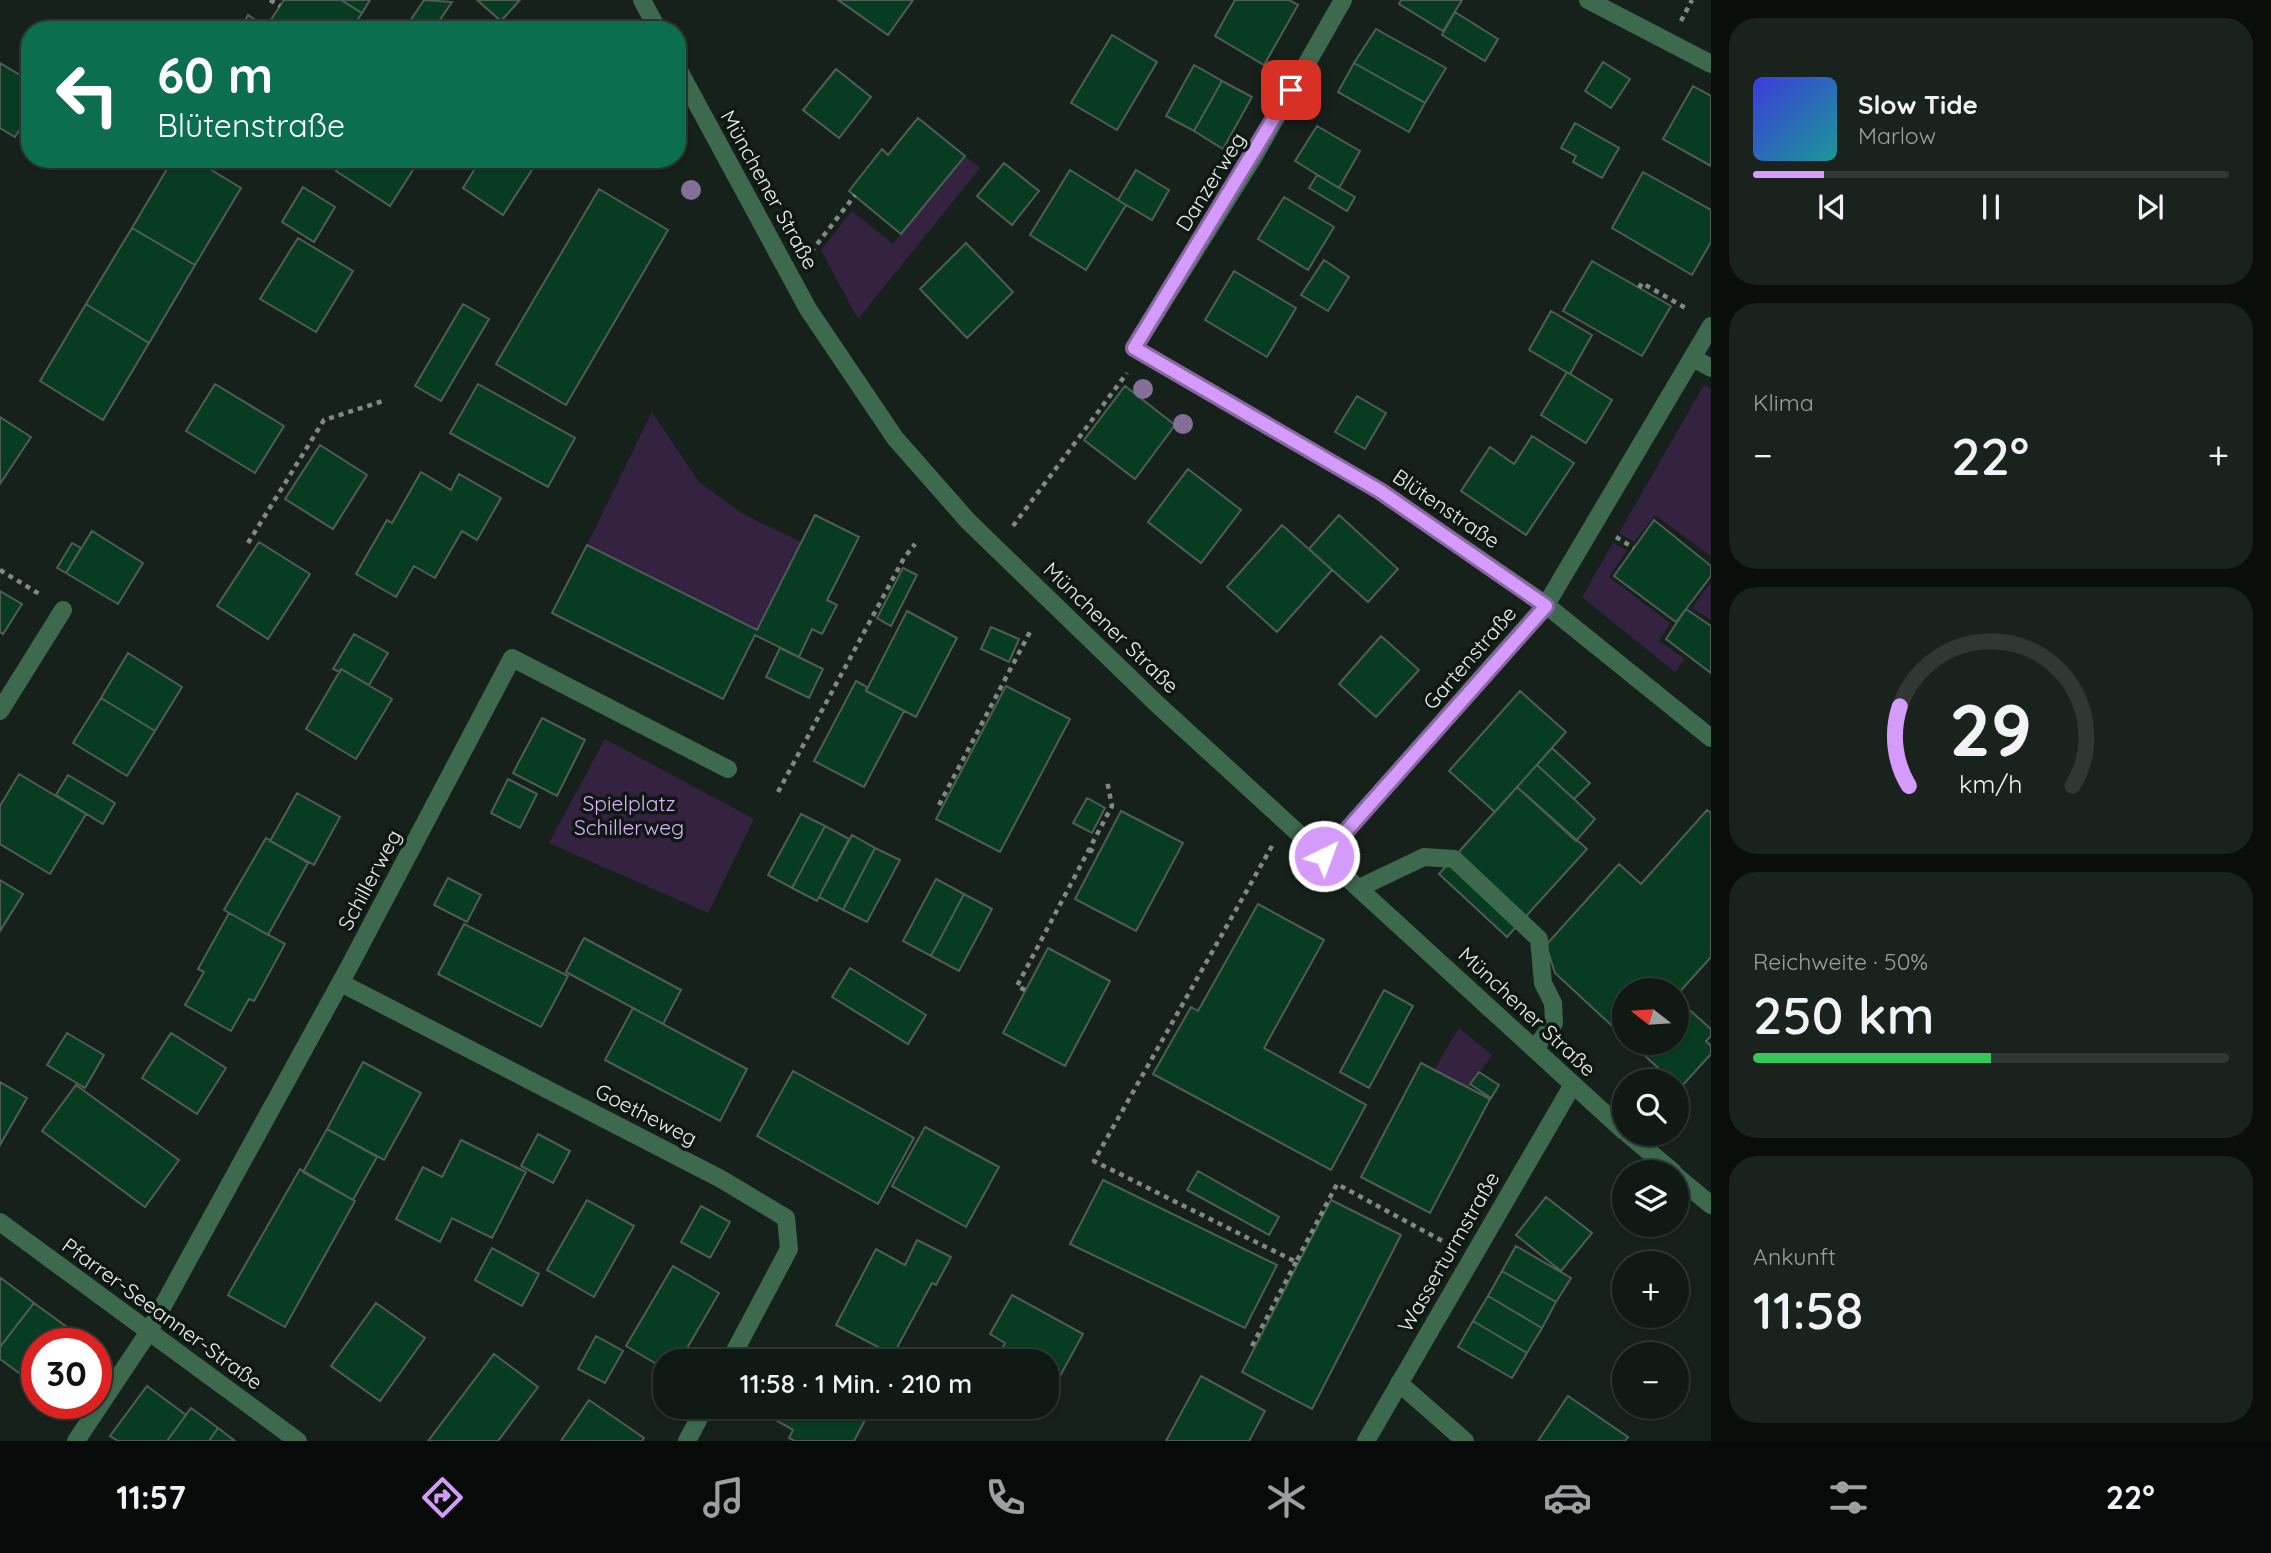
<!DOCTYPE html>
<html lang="de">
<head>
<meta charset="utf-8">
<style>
  :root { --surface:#111914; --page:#1a221d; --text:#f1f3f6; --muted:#9ca0a0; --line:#303834; --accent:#d59bfb }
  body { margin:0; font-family:Quicksand,sans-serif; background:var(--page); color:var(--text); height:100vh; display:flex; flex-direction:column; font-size:26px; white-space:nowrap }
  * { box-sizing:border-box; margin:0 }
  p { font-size:23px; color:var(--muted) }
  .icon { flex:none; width:38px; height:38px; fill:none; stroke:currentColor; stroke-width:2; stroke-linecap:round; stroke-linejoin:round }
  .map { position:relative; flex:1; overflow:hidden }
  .details { display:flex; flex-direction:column; gap:18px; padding:18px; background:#090e0b; width:560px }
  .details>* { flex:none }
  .guide { position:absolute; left:21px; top:21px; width:665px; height:147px; border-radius:28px; box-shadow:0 2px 5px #0004,0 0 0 2px var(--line); background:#0b6e4f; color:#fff; overflow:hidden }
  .needle { width:46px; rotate:287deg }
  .controls { position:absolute; left:1612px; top:978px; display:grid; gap:14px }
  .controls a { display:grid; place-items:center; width:77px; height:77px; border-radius:50%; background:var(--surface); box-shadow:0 2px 5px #0004,0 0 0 2px var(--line); font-size:35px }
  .speed { position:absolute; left:21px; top:1328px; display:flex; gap:14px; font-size:35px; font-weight:700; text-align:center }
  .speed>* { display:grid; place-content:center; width:91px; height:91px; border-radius:50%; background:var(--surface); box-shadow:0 2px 5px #0004,0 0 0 2px var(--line); line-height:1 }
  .speed .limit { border:10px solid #d22; background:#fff; color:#111 }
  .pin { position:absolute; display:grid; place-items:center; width:60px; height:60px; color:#fff; margin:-30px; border-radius:14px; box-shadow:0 4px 10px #0006 }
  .me { position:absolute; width:77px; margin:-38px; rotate:42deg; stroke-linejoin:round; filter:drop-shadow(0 0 5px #0008) }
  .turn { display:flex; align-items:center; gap:24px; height:147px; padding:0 21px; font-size:32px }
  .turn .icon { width:91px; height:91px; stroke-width:2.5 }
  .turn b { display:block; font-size:49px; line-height:60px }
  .big { font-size:52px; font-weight:600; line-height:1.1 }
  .details .tile { flex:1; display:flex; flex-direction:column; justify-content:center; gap:10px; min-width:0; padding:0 24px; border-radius:28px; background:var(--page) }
  .details .dial { align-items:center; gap:0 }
  .dial svg { height:182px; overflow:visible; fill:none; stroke:var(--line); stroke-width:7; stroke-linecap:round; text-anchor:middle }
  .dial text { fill:var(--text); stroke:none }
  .song { display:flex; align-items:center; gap:21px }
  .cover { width:84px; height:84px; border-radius:10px; background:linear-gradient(135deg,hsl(240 70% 55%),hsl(180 70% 35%)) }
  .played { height:7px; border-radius:4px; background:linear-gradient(90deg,var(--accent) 15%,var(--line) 15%) }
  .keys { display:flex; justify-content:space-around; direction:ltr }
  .heat { display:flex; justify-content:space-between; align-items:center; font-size:38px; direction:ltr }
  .charge { height:10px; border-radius:5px; background:linear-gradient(90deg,#34c759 50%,var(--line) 0) }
  .trip { position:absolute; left:653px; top:1349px; width:406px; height:70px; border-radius:28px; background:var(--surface); box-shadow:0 2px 5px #0004,0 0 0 2px var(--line); font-weight:600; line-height:70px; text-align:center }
  .tabs { display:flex; height:112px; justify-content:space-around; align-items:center; background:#070a08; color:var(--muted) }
  .tabs .icon { width:49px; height:49px }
  .tabs .selected { color:var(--accent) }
  .tabs b { font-size:32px; color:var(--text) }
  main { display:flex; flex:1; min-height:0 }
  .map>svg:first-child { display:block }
  .green { fill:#342340 }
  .building { fill:#073b22; stroke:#515c55; stroke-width:2 }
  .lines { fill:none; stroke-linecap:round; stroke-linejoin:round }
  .path { stroke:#818984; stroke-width:4.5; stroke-dasharray:5 5; stroke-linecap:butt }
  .minor { stroke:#3d6a4f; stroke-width:18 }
  .tree { fill:#846f97 }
  .route-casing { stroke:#8a65a3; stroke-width:18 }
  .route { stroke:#d59bfb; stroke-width:12 }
  .labels { text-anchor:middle; stroke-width:7; stroke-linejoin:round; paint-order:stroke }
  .street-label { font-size:21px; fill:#ecf3ee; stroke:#0e1712 }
  .park-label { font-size:21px; fill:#ddaefc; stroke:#0e1712 }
</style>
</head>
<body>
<main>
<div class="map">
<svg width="1711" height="1441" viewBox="0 0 1711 1441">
  <rect width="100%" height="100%" fill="#17211b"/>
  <path class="green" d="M 965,156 L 980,168 L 858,319 L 821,250 L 852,211 L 893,244 Z
    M 1704,385 L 1711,389 L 1711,556 L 1655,515 L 1634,542 L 1619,533 Z
    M 652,412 L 699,482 L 743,514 L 801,542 L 757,630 L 587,545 Z
    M 1613,543 L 1627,550 L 1609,577 L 1670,623 L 1659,641 L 1685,659 L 1675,672 L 1582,597 Z
    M 1711,582 L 1711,620 L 1692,608 Z
    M 605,739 L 754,819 L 708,913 L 549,843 Z
    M 1459,1028 L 1492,1055 L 1468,1088 L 1434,1070 Z"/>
  <path class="building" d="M 284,0 L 341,0 L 362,13 L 351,30 L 239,30 L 248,15 L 266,27 Z
    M 341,0 L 370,0 L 362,13 Z
    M 424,0 L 452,2 L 433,30 L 404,30 Z
    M 477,0 L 520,0 L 501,21 Z
    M 838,0 L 913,0 L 888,35 Z
    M 1235,0 L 1289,0 L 1298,5 L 1264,65 L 1215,36 Z
    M 1401,0 L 1462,0 L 1443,31 L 1399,4 Z
    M 1455,12 L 1498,39 L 1485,61 L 1442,35 Z
    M 1376,29 L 1446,68 L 1425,103 L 1354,63 Z
    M 1112,35 L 1157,62 L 1117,130 L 1071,103 Z
    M 1603,62 L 1630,79 L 1611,108 L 1585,91 Z
    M 0,63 L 30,81 L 30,113 L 15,137 L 0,128 Z
    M 1354,63 L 1425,103 L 1409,132 L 1338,92 Z
    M 1194,65 L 1222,81 L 1194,131 L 1166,116 Z
    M 836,69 L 871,97 L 839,138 L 803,110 Z
    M 1222,81 L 1252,97 L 1223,149 L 1194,131 Z
    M 1693,86 L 1711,96 L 1711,166 L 1663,139 Z
    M 918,118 L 965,156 L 901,234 L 849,191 L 882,149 L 888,155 Z
    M 1575,123 L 1619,148 L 1602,178 L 1573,162 L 1576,156 L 1561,148 Z
    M 1317,126 L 1360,151 L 1339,188 L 1295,161 Z
    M 173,159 L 193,159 L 241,188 L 195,265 L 132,228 Z
    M 344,159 L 420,159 L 390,206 L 336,171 Z
    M 481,159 L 539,159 L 503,215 L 463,188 Z
    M 1004,163 L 1039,191 L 1012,225 L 977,196 Z
    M 1070,170 L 1126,205 L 1086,270 L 1030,235 Z
    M 1136,170 L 1169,190 L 1152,220 L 1118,200 Z
    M 1643,172 L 1711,210 L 1711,242 L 1692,275 L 1612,228 Z
    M 1317,175 L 1355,197 L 1347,211 L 1309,188 Z
    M 303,187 L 335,207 L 314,242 L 282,222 Z
    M 599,189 L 668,230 L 566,405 L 496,364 Z
    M 1284,197 L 1334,227 L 1308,270 L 1258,239 Z
    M 132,228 L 195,265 L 149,343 L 86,304 Z
    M 298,238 L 353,271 L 316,332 L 260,299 Z
    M 966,243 L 1013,292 L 967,338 L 920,289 Z
    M 1324,260 L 1349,277 L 1328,311 L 1301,295 Z
    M 1592,261 L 1671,306 L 1642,356 L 1563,311 Z
    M 1234,271 L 1296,308 L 1267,357 L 1205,320 Z
    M 86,304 L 149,343 L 103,420 L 40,381 Z
    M 463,304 L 489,319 L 441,401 L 415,386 Z
    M 1551,311 L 1592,335 L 1570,374 L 1529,350 Z
    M 1567,372 L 1612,400 L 1586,443 L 1541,415 Z
    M 215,384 L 284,426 L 255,473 L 186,431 Z
    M 478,384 L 575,438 L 548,487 L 450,433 Z
    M 1125,386 L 1175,425 L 1135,479 L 1084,440 Z
    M 1357,396 L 1386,413 L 1365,449 L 1335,432 Z
    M 0,417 L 31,437 L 0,484 Z
    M 1532,436 L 1574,463 L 1526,535 L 1461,491 L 1490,447 L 1514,464 Z
    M 320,445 L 367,475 L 333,529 L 285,499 Z
    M 1188,469 L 1241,510 L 1201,563 L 1148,522 Z
    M 421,472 L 451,490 L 459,474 L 501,498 L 477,540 L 462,531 L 435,578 L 414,566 L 396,597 L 356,574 L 387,520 L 392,523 Z
    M 815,515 L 859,537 L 827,600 L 837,605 L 822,634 L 812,629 L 799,657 L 755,635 L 723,699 L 552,613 L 587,545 L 757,630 Z
    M 1339,515 L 1398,569 L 1368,602 L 1309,549 Z
    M 1654,520 L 1711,566 L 1711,576 L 1676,622 L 1614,576 Z
    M 1282,525 L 1332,570 L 1277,632 L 1227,587 Z
    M 92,531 L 143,563 L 118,604 L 66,573 Z
    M 259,542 L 310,574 L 268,639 L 217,606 Z
    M 72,543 L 81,548 L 66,573 L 57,568 Z
    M 903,568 L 917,575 L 891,626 L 877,618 Z
    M 0,591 L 22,604 L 3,634 L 0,632 Z
    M 1686,609 L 1711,626 L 1711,673 L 1666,639 Z
    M 907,611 L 957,638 L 916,717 L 866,691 Z
    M 991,627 L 1019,639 L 1009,662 L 981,649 Z
    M 354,634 L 388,653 L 369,685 L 341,669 L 340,672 L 333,669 Z
    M 1381,636 L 1419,670 L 1376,717 L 1339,684 Z
    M 780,648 L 823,669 L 809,698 L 766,677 Z
    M 128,653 L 182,687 L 155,731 L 101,698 Z
    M 341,669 L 392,699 L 356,759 L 306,729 Z
    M 856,681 L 867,687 L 866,691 L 904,711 L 864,787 L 814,761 Z
    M 1006,686 L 1070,719 L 1000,852 L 936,819 Z
    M 1520,691 L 1566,732 L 1495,812 L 1449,771 Z
    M 101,698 L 155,731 L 127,776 L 73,743 Z
    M 542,718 L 585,740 L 557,796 L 513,773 Z
    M 1552,748 L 1590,783 L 1574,799 L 1595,819 L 1576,841 L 1517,787 Z
    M 1552,748 L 1590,783 L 1574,799 L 1537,765 Z
    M 19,774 L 86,814 L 50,874 L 0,844 L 0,806 Z
    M 68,775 L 115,803 L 103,824 L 56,795 Z
    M 508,779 L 537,794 L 520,828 L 491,813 Z
    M 1517,787 L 1587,849 L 1507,937 L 1439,874 Z
    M 297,793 L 340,817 L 314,865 L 270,841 Z
    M 1087,798 L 1105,808 L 1092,833 L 1073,823 Z
    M 1707,810 L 1711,813 L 1711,957 L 1676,996 L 1676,990 L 1624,990 L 1624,1037 L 1555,973 L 1546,945 L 1619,864 L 1641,884 Z
    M 1121,811 L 1183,843 L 1136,931 L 1075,899 Z
    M 801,814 L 825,826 L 792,888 L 768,875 Z
    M 825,826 L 849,839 L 817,901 L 792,888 Z
    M 852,835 L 875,848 L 843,910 L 819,897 Z
    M 266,838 L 308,863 L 268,935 L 224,910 Z
    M 875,848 L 900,860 L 867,922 L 843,910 Z
    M 448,878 L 481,895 L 467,922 L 434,905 Z
    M 936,879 L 964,894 L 931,956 L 903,941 Z
    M 0,880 L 23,894 L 0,931 Z
    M 964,894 L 992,909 L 959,971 L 931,956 Z
    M 1258,904 L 1324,940 L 1264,1048 L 1366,1105 L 1331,1170 L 1153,1074 L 1191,1007 L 1198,1011 Z
    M 229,913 L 285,944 L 254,1001 L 249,999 L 231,1031 L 185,1005 L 204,972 L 198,969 Z
    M 464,924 L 568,976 L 541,1027 L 438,974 Z
    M 584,938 L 681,990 L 663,1024 L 566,972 Z
    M 1048,948 L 1110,981 L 1065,1066 L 1003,1033 Z
    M 850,968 L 926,1015 L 908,1044 L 832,997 Z
    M 1384,990 L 1413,1006 L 1369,1088 L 1340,1072 Z
    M 1676,998 L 1711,1029 L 1711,1036 L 1706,1041 L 1711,1046 L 1711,1054 L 1680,1088 L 1631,1043 L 1676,1043 Z
    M 633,1008 L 747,1069 L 720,1121 L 605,1060 Z
    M 67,1033 L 104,1055 L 85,1088 L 47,1065 Z
    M 171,1033 L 226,1068 L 197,1114 L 142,1078 Z
    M 363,1062 L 421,1093 L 384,1160 L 327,1129 Z
    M 1421,1063 L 1490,1099 L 1430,1213 L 1361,1177 Z
    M 793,1071 L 914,1138 L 878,1204 L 757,1136 Z
    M 1479,1072 L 1499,1085 L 1491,1098 L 1470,1084 Z
    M 0,1082 L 27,1098 L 0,1145 Z
    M 76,1085 L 179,1160 L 145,1207 L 42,1131 Z
    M 925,1127 L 999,1167 L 966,1227 L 892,1186 Z
    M 327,1129 L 377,1157 L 353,1200 L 303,1172 Z
    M 538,1134 L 570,1151 L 553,1183 L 521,1166 Z
    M 461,1140 L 526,1172 L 492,1238 L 452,1218 L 440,1242 L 396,1219 L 423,1167 L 442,1177 Z
    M 300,1169 L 355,1201 L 285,1327 L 228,1295 Z
    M 1198,1171 L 1279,1217 L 1269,1235 L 1187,1190 Z
    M 1103,1180 L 1277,1265 L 1245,1328 L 1070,1244 Z
    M 1546,1197 L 1592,1233 L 1561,1271 L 1516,1235 Z
    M 587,1200 L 634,1226 L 594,1297 L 547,1270 Z
    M 1331,1200 L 1401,1235 L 1312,1409 L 1242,1372 Z
    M 701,1206 L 730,1222 L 710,1258 L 681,1242 Z
    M 917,1240 L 951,1257 L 936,1285 L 932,1283 L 893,1355 L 836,1325 L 876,1249 L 905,1265 Z
    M 1516,1246 L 1571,1278 L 1556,1302 L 1502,1271 Z
    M 492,1248 L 539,1274 L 522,1306 L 475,1280 Z
    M 673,1266 L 719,1293 L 679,1362 L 665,1362 L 665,1369 L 626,1346 Z
    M 1502,1271 L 1556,1302 L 1542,1328 L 1488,1296 Z
    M 1,1278 L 34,1303 L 0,1347 L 0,1280 Z
    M 1012,1295 L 1083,1334 L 1049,1396 L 1046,1395 L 1046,1362 L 995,1362 L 1005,1343 L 990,1334 Z
    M 1488,1296 L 1542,1328 L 1527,1353 L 1473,1321 Z
    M 34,1303 L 79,1336 L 73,1344 L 37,1344 L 37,1386 L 0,1359 L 0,1347 Z
    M 376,1303 L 425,1338 L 380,1401 L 331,1366 Z
    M 1473,1321 L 1527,1353 L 1512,1378 L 1458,1347 Z
    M 596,1336 L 623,1351 L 605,1383 L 578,1369 Z
    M 494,1354 L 538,1387 L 498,1441 L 428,1441 Z
    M 1201,1376 L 1265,1411 L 1249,1441 L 1166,1441 Z
    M 147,1386 L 186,1415 L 167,1441 L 118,1441 L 110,1436 Z
    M 1568,1396 L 1628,1437 L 1625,1441 L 1538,1441 Z
    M 589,1400 L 644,1438 L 642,1441 L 561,1441 Z
    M 771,1407 L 872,1407 L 854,1441 L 795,1441 L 789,1438 L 793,1430 L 767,1415 Z
    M 191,1408 L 218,1428 L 209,1441 L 167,1441 Z
    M 218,1428 L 235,1441 L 209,1441 Z"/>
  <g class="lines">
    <path class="path" d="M 270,0 L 280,6
      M 1681,21 L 1692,0
      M 811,252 L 855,195
      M 1639,288 L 1642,283 L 1689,310
      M 1013,526 L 1127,373
      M 1616,537 L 1634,548
      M 248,543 L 324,420 L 383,401
      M 0,570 L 41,595
      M 778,792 L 904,558 L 915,544
      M 939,805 L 1031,630
      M 1272,846 L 1094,1161 L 1296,1262 L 1337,1184 L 1448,1244
      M 1089,849 L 1098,854
      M 1025,990 L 1017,986 L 1112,806 L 1107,781
      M 1252,1346 L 1296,1262"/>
    <path class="minor" d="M 642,0 L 658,30
      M 1343,0 L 1253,158 L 1134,348 L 1380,491 L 1546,605 L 1711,738
      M 1588,0 L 1711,64
      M 677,67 L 808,309 L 895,438 L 968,521 L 1157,704 L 1624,1131
      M 1693,358 L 1711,368
      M 0,711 L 63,610
      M 1324,856 L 1546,605 L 1711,326
      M 1359,888 L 1424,857 L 1454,859 L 1539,939 L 1543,983 L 1553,1003 L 1554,1023 L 1535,1048
      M 341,983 L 721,1179 L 786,1218 L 789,1249 L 729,1362
      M 1628,1134 L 1673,1172
      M 1676,1176 L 1711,1205
      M 0,1222 L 298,1441
      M 1399,1383 L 1465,1441
      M 76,1441 L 148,1333 L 349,967 L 512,658 L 728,769
      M 687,1441 L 705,1407
      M 1366,1441 L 1572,1086"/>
  </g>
  <g class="tree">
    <circle cx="691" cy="190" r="10"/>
    <circle cx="1143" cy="389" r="10"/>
    <circle cx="1183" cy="424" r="10"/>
  </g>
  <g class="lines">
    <defs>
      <path id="route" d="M 1291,90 L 1134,348 L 1380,491 L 1546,606 L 1324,856"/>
    </defs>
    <use href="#route" class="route-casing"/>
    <use href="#route" class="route"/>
  </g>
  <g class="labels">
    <g class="street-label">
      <text transform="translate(1211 182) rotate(-58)" y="7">Danzerweg</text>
      <text transform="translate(769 190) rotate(61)" y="7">Münchener Straße</text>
      <text transform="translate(1446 509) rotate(34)" y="7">Blütenstraße</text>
      <text transform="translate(1111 628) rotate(44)" y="7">Münchener Straße</text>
      <text transform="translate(1470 658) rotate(-49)" y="7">Gartenstraße</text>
      <text transform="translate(370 880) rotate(-62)" y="7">Schillerweg</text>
      <text transform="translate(1527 1012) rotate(43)" y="7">Münchener Straße</text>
      <text transform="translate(646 1115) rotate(27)" y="7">Goetheweg</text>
      <text transform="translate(1449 1252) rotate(-60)" y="7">Wasserturmstraße</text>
      <text transform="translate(162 1314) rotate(36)" y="7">Pfarrer-Seeanner-Straße</text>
    </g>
    <g class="park-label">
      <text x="629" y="811">Spielplatz<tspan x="629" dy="24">Schillerweg</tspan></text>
    </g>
  </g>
</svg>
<div class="controls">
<a><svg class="needle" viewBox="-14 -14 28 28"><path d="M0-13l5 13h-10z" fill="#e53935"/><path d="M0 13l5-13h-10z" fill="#9ca0a0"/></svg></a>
<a><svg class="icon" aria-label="search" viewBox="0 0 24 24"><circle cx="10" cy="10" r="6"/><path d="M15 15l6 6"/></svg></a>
<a><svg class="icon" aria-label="layers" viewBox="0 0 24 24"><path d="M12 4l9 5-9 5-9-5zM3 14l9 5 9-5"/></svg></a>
<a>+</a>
<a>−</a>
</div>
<div class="speed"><div class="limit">30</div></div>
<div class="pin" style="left:1291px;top:90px;background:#d93025"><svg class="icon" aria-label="arrive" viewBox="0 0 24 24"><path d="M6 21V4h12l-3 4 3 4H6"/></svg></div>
<svg class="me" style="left:1324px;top:856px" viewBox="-20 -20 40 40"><circle r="17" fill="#d59bfb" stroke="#fff" stroke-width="3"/><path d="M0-11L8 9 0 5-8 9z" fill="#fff"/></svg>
<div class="trip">11:58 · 1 Min. · 210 m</div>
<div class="guide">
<div class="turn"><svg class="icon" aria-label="left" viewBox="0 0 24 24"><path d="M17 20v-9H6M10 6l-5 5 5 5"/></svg><div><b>60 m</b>Blütenstraße</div></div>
</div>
</div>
<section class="details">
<div class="tile">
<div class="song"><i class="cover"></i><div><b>Slow Tide</b><p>Marlow</p></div></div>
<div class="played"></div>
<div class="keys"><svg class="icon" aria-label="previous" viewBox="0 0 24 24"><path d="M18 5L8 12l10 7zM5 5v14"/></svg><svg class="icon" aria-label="pause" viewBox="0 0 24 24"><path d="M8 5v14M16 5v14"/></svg><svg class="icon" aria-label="next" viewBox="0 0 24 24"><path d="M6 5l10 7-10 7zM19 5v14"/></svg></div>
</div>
<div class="tile"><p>Klima</p>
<div class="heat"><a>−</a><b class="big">22°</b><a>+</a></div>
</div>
<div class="tile dial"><svg viewBox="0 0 100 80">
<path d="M14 69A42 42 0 1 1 86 69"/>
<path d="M14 69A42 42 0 0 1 10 34" stroke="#d59bfb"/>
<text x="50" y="56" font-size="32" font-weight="700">29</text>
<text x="50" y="72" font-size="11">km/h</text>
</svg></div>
<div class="tile"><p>Reichweite · 50%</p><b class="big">250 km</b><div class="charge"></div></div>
<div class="tile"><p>Ankunft</p><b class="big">11:58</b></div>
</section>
</main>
<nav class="tabs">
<b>11:57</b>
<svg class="icon selected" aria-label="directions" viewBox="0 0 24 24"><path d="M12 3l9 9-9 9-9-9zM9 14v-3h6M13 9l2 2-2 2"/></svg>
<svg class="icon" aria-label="music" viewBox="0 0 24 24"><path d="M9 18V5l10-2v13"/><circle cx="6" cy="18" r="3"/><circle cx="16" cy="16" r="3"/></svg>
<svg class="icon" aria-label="phone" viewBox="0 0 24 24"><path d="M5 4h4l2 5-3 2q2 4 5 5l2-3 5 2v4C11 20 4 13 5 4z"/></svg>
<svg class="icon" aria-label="climate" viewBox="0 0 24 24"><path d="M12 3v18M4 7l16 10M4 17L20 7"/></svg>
<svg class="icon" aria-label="car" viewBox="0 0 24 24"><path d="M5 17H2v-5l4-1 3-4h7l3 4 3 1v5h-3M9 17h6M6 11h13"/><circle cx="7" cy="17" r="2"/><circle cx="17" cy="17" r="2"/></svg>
<svg class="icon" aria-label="filters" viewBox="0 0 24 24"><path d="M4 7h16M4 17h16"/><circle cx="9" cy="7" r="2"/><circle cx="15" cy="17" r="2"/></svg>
<b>22°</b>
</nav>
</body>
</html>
